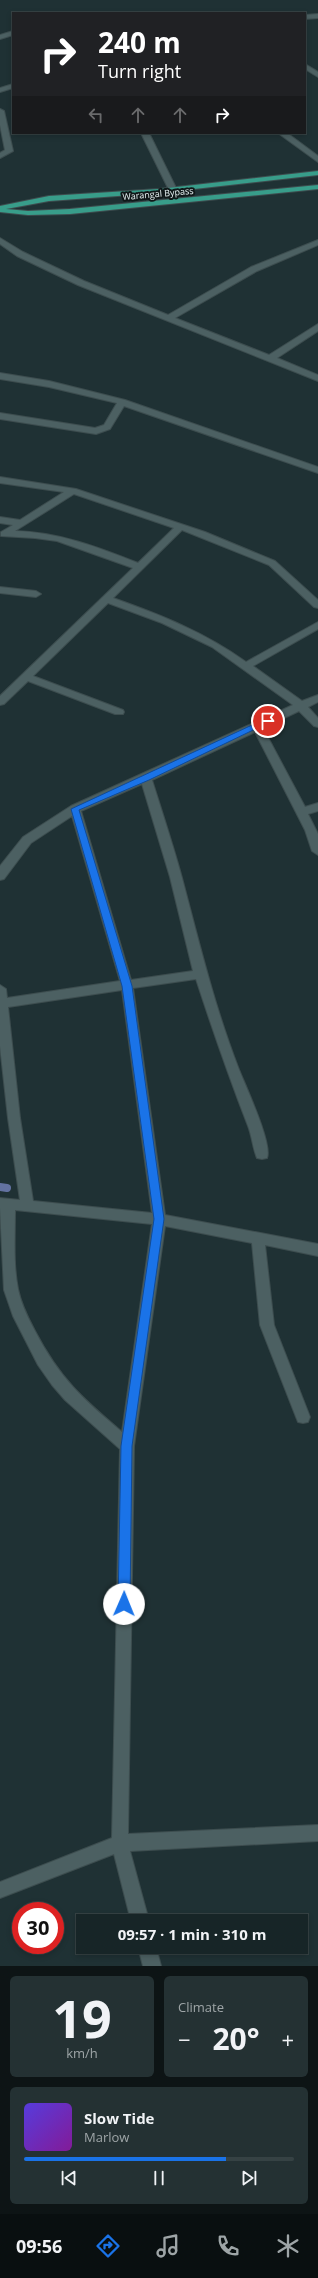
<!DOCTYPE html>
<html lang="en">
<head>
<meta charset="utf-8">
<style>
  :root { --surface:#172527; --page:#243133; --text:#f1f3f6; --muted:#9ea5a7; --line:#364244; --accent:#1a73e8 }
  body { margin:0; font-family:"Open Sans",sans-serif; background:var(--page); color:var(--text); height:100vh; display:flex; flex-direction:column; font-size:15px; white-space:nowrap }
  * { box-sizing:border-box; margin:0 }
  p { font-size:13px; color:var(--muted) }
  .icon { flex:none; width:22px; height:22px; fill:none; stroke:currentColor; stroke-width:2; stroke-linecap:round; stroke-linejoin:round }
  .map { position:relative; height:1966px; overflow:hidden }
  .side { display:flex; flex-direction:column; gap:10px; padding:10px; background:#0d1415; flex:1 }
  .side>* { flex:none }
  .banner { position:absolute; left:12px; top:12px; width:294px; height:122px; border-radius:0px; box-shadow:0 2px 6px #0003,0 0 0 1px var(--line); background:#202124; color:#fff; overflow:hidden }
  .speed { position:absolute; left:12px; top:1902px; display:flex; gap:8px; font-size:20px; font-weight:700; text-align:center }
  .speed>* { display:grid; place-content:center; width:52px; height:52px; border-radius:50%; background:var(--surface); box-shadow:0 2px 6px #0003,0 0 0 1px var(--line); line-height:1 }
  .speed .limit { border:6px solid #d22; background:#fff; color:#111 }
  .pin { position:absolute; display:grid; place-items:center; width:34px; height:34px; color:#fff; margin:-17px; border:2px solid #fff; border-radius:50%; box-shadow:0 1px 4px #0007 }
  .me { position:absolute; width:44px; margin:-22px; rotate:1deg; stroke-linejoin:round; filter:drop-shadow(0 0 3px #0008) }
  .turn { display:flex; align-items:center; gap:14px; height:84px; padding:0 20px; font-size:18px }
  .turn .icon { width:52px; height:52px; stroke-width:2.5 }
  .turn b { display:block; font-size:28px; line-height:34px }
  .lanes { display:flex; align-items:center; height:38px; padding:0 20px; background:#0003; justify-content:center; gap:20px; direction:ltr }
  .lanes .off { opacity:.35 }
  .big { font-size:30px; font-weight:700; line-height:1.1 }
  .side .widget { flex:1; display:flex; flex-direction:column; justify-content:center; gap:6px; min-width:0; padding:0 14px; border-radius:6px; background:var(--page) }
  .side .dial { align-items:center; gap:0 }
  .dial b { font-size:52px; line-height:1 }
  .song { display:flex; align-items:center; gap:12px }
  .cover { width:48px; height:48px; border-radius:6px; background:linear-gradient(135deg,hsl(250 70% 55%),hsl(290 70% 35%)) }
  .played { height:4px; border-radius:2px; background:linear-gradient(90deg,var(--accent) 75%,var(--line) 75%) }
  .keys { display:flex; justify-content:space-around; direction:ltr }
  .heat { display:flex; justify-content:space-between; align-items:center; font-size:22px; direction:ltr }
  .side .tiles { flex:1; display:grid; gap:10px; grid-template-columns:1fr 1fr }
  .widget:last-child { grid-column:span 2 }
  .trip { position:absolute; left:76px; top:1914px; width:232px; height:40px; border-radius:0px; background:var(--surface); box-shadow:0 2px 6px #0003,0 0 0 1px var(--line); font-weight:700; line-height:40px; text-align:center }
  .dock { display:flex; height:64px; justify-content:space-around; align-items:center; background:#090f10; color:var(--muted) }
  .dock .icon { width:28px; height:28px }
  .dock .on { color:var(--accent) }
  .dock b { font-size:18px; color:var(--text) }
  .map>svg:first-child { display:block }
  .lines { fill:none; stroke-linecap:round; stroke-linejoin:round }
  .stream { stroke:#6372a0; stroke-width:8 }
  .minor-casing { stroke:#3d4d4f; stroke-width:2 }
  .major-casing { stroke:#3d4d4f; stroke-width:2 }
  .minor { fill:#4c6062; fill-rule:evenodd }
  .major { fill:#389d8a; fill-rule:evenodd }
  .route { fill:#1a73e8; stroke:#114b97 }
  .labels { text-anchor:middle; stroke-width:4; stroke-linejoin:round; paint-order:stroke }
  .far-street-label { font-size:9px; fill:#e6f2f3; stroke:#101819 }
</style>
</head>
<body>
<div class="map">
<svg width="318" height="1966" viewBox="0 0 318 1966">
  <rect width="100%" height="100%" fill="#1f3134"/>
  <g class="lines">
    <path class="stream" d="M 0,1187 L 7,1188"/>
    <defs>
      <path id="minor" d="M 318,14 L 318,18 L 305,19 L 305,15 Z
        M 13,31 L 13,35 L 0,39 L 0,35 Z
        M 305,64 L 318,72 L 318,77 L 305,69 Z
        M 13,84 L 13,88 L 0,92 L 0,88 Z
        M 0,109 L 4,111 L 13,151 L 0,158 L 0,153 L 5,150 L 0,125 Z
        M 141,133 L 149,133 L 177,190 L 176,192 L 169,190 Z
        M 278,133 L 287,133 L 318,156 L 318,162 Z
        M 0,238 L 23,252 L 84,281 L 168,315 L 251,267 L 318,240 L 318,245 L 257,271 L 175,318 L 269,355 L 318,324 L 318,331 L 277,358 L 318,375 L 318,381 L 78,285 L 17,256 L 0,244 Z
        M 0,373 L 49,381 L 125,400 L 318,467 L 318,473 L 124,406 L 110,429 L 96,434 L 0,419 L 0,413 L 95,428 L 104,425 L 117,403 L 49,387 L 0,379 Z
        M 0,477 L 76,489 L 205,532 L 275,561 L 318,600 L 318,608 L 314,607 L 269,565 L 182,530 L 113,598 C 161,615 204,632 246,662 L 318,622 L 318,629 L 253,666 L 302,701 L 318,695 L 318,702 L 308,707 L 318,718 L 318,727 L 314,726 L 299,711 L 263,728 L 305,807 L 318,803 L 318,811 L 308,814 L 318,834 L 318,855 L 312,851 L 305,830 L 255,732 L 152,780 C 162,812 173,845 182,878 C 199,942 214,1005 238,1067 C 244,1083 273,1144 267,1158 L 262,1159 L 257,1158 C 253,1149 252,1136 248,1126 C 229,1077 212,1028 196,979 L 133,988 L 165,1215 L 318,1244 L 318,1256 L 265,1245 L 274,1325 L 310,1417 L 308,1422 L 303,1423 L 298,1422 L 296,1417 L 260,1325 L 252,1243 L 165,1226 L 134,1446 L 128,1834 L 318,1825 L 318,1841 L 130,1851 L 149,1921 L 131,1921 L 114,1854 L 0,1898 L 0,1882 L 112,1838 L 120,1449 L 65,1400 L 52,1385 L 38,1365 L 13,1316 L 4,1290 L 0,1208 L 0,1198 L 20,1200 L 8,1118 L 0,1046 L 0,985 L 6,989 L 7,998 L 120,981 L 72,816 L 31,843 L 4,879 L 0,880 L 0,866 L 23,837 L 71,806 L 293,705 L 212,647 L 162,623 L 108,603 L 33,676 L 123,710 L 124,712 L 123,714 L 115,714 L 28,681 L 4,704 L 0,705 L 0,696 L 133,568 L 57,541 L 35,538 L 1,536 L 1,532 L 13,525 L 0,523 L 0,517 L 20,520 L 64,492 L 0,483 ZM 74,494 L 174,528 L 138,563 C 98,547 58,532 15,531 ZM 142,784 L 170,877 L 193,971 L 131,980 L 81,811 ZM 122,990 L 152,1213 L 33,1201 L 20,1118 L 8,1007 ZM 15,1210 L 152,1224 L 122,1432 C 82,1398 60,1379 35,1331 C 28,1318 21,1304 18,1289 C 13,1264 15,1236 15,1210 Z
        M 0,587 L 36,591 L 41,594 L 36,597 L 0,593 Z
        M 138,1947 L 156,1947 L 161,1966 L 143,1966 Z"/>
      <path id="major" d="M 318,171 L 318,175 L 159,193 L 49,201 L 6,209 L 28,211 L 70,209 L 318,185 L 318,189 L 70,214 L 28,215 L 0,212 L 0,206 L 49,196 L 159,189 Z"/>
    </defs>
    <use href="#minor" class="minor-casing"/>
    <use href="#major" class="major-casing"/>
    <use href="#minor" class="minor"/>
    <use href="#major" class="major"/>
  </g>
  <path class="route" d="M 265,719 L 272,721 L 149,780 L 79,810 L 132,986 L 164,1219 L 132,1446 L 130,1604 L 128,1608 L 124,1610 L 120,1608 L 118,1604 L 121,1446 L 154,1219 L 122,986 L 71,809 Z"/>
  <g class="labels">
    <g class="far-street-label">
      <text transform="translate(158 194) rotate(-5)" y="3">Warangal Bypass</text>
    </g>
  </g>
</svg>
<div class="speed"><div class="limit">30</div></div>
<div class="pin" style="left:268px;top:721px;background:#d93025"><svg class="icon" aria-label="arrive" viewBox="0 0 24 24"><path d="M6 21V4h12l-3 4 3 4H6"/></svg></div>
<svg class="me" style="left:124px;top:1604px" viewBox="-20 -20 40 40"><circle r="19" fill="#fff"/><path d="M0-13L10 11 0 6-10 11z" fill="#1a73e8"/></svg>
<div class="trip">09:57 · 1 min · 310 m</div>
<div class="banner">
<div class="turn"><svg class="icon" aria-label="right" viewBox="0 0 24 24"><path d="M7 20v-9h11M14 6l5 5-5 5"/></svg><div><b>240 m</b>Turn right</div></div>
<div class="lanes"><svg class="icon off" aria-label="left" viewBox="0 0 24 24"><path d="M17 20v-9H6M10 6l-5 5 5 5"/></svg><svg class="icon off" aria-label="ahead" viewBox="0 0 24 24"><path d="M12 20V5M6 11l6-6 6 6"/></svg><svg class="icon off" aria-label="ahead" viewBox="0 0 24 24"><path d="M12 20V5M6 11l6-6 6 6"/></svg><svg class="icon" aria-label="right" viewBox="0 0 24 24"><path d="M7 20v-9h11M14 6l5 5-5 5"/></svg></div>
</div>
</div>
<section class="side">
<div class="tiles">
<div class="widget dial"><b>19</b><p>km/h</p></div>
<div class="widget"><p>Climate</p>
<div class="heat"><a>−</a><b class="big">20°</b><a>+</a></div>
</div>
<div class="widget">
<div class="song"><i class="cover"></i><div><b>Slow Tide</b><p>Marlow</p></div></div>
<div class="played"></div>
<div class="keys"><svg class="icon" aria-label="previous" viewBox="0 0 24 24"><path d="M18 5L8 12l10 7zM5 5v14"/></svg><svg class="icon" aria-label="pause" viewBox="0 0 24 24"><path d="M8 5v14M16 5v14"/></svg><svg class="icon" aria-label="next" viewBox="0 0 24 24"><path d="M6 5l10 7-10 7zM19 5v14"/></svg></div>
</div>
</div>
</section>
<nav class="dock">
<b>09:56</b>
<svg class="icon on" aria-label="directions" viewBox="0 0 24 24"><path d="M12 3l9 9-9 9-9-9zM9 14v-3h6M13 9l2 2-2 2"/></svg>
<svg class="icon" aria-label="music" viewBox="0 0 24 24"><path d="M9 18V5l10-2v13"/><circle cx="6" cy="18" r="3"/><circle cx="16" cy="16" r="3"/></svg>
<svg class="icon" aria-label="phone" viewBox="0 0 24 24"><path d="M5 4h4l2 5-3 2q2 4 5 5l2-3 5 2v4C11 20 4 13 5 4z"/></svg>
<svg class="icon" aria-label="climate" viewBox="0 0 24 24"><path d="M12 3v18M4 7l16 10M4 17L20 7"/></svg>
</nav>
</body>
</html>
